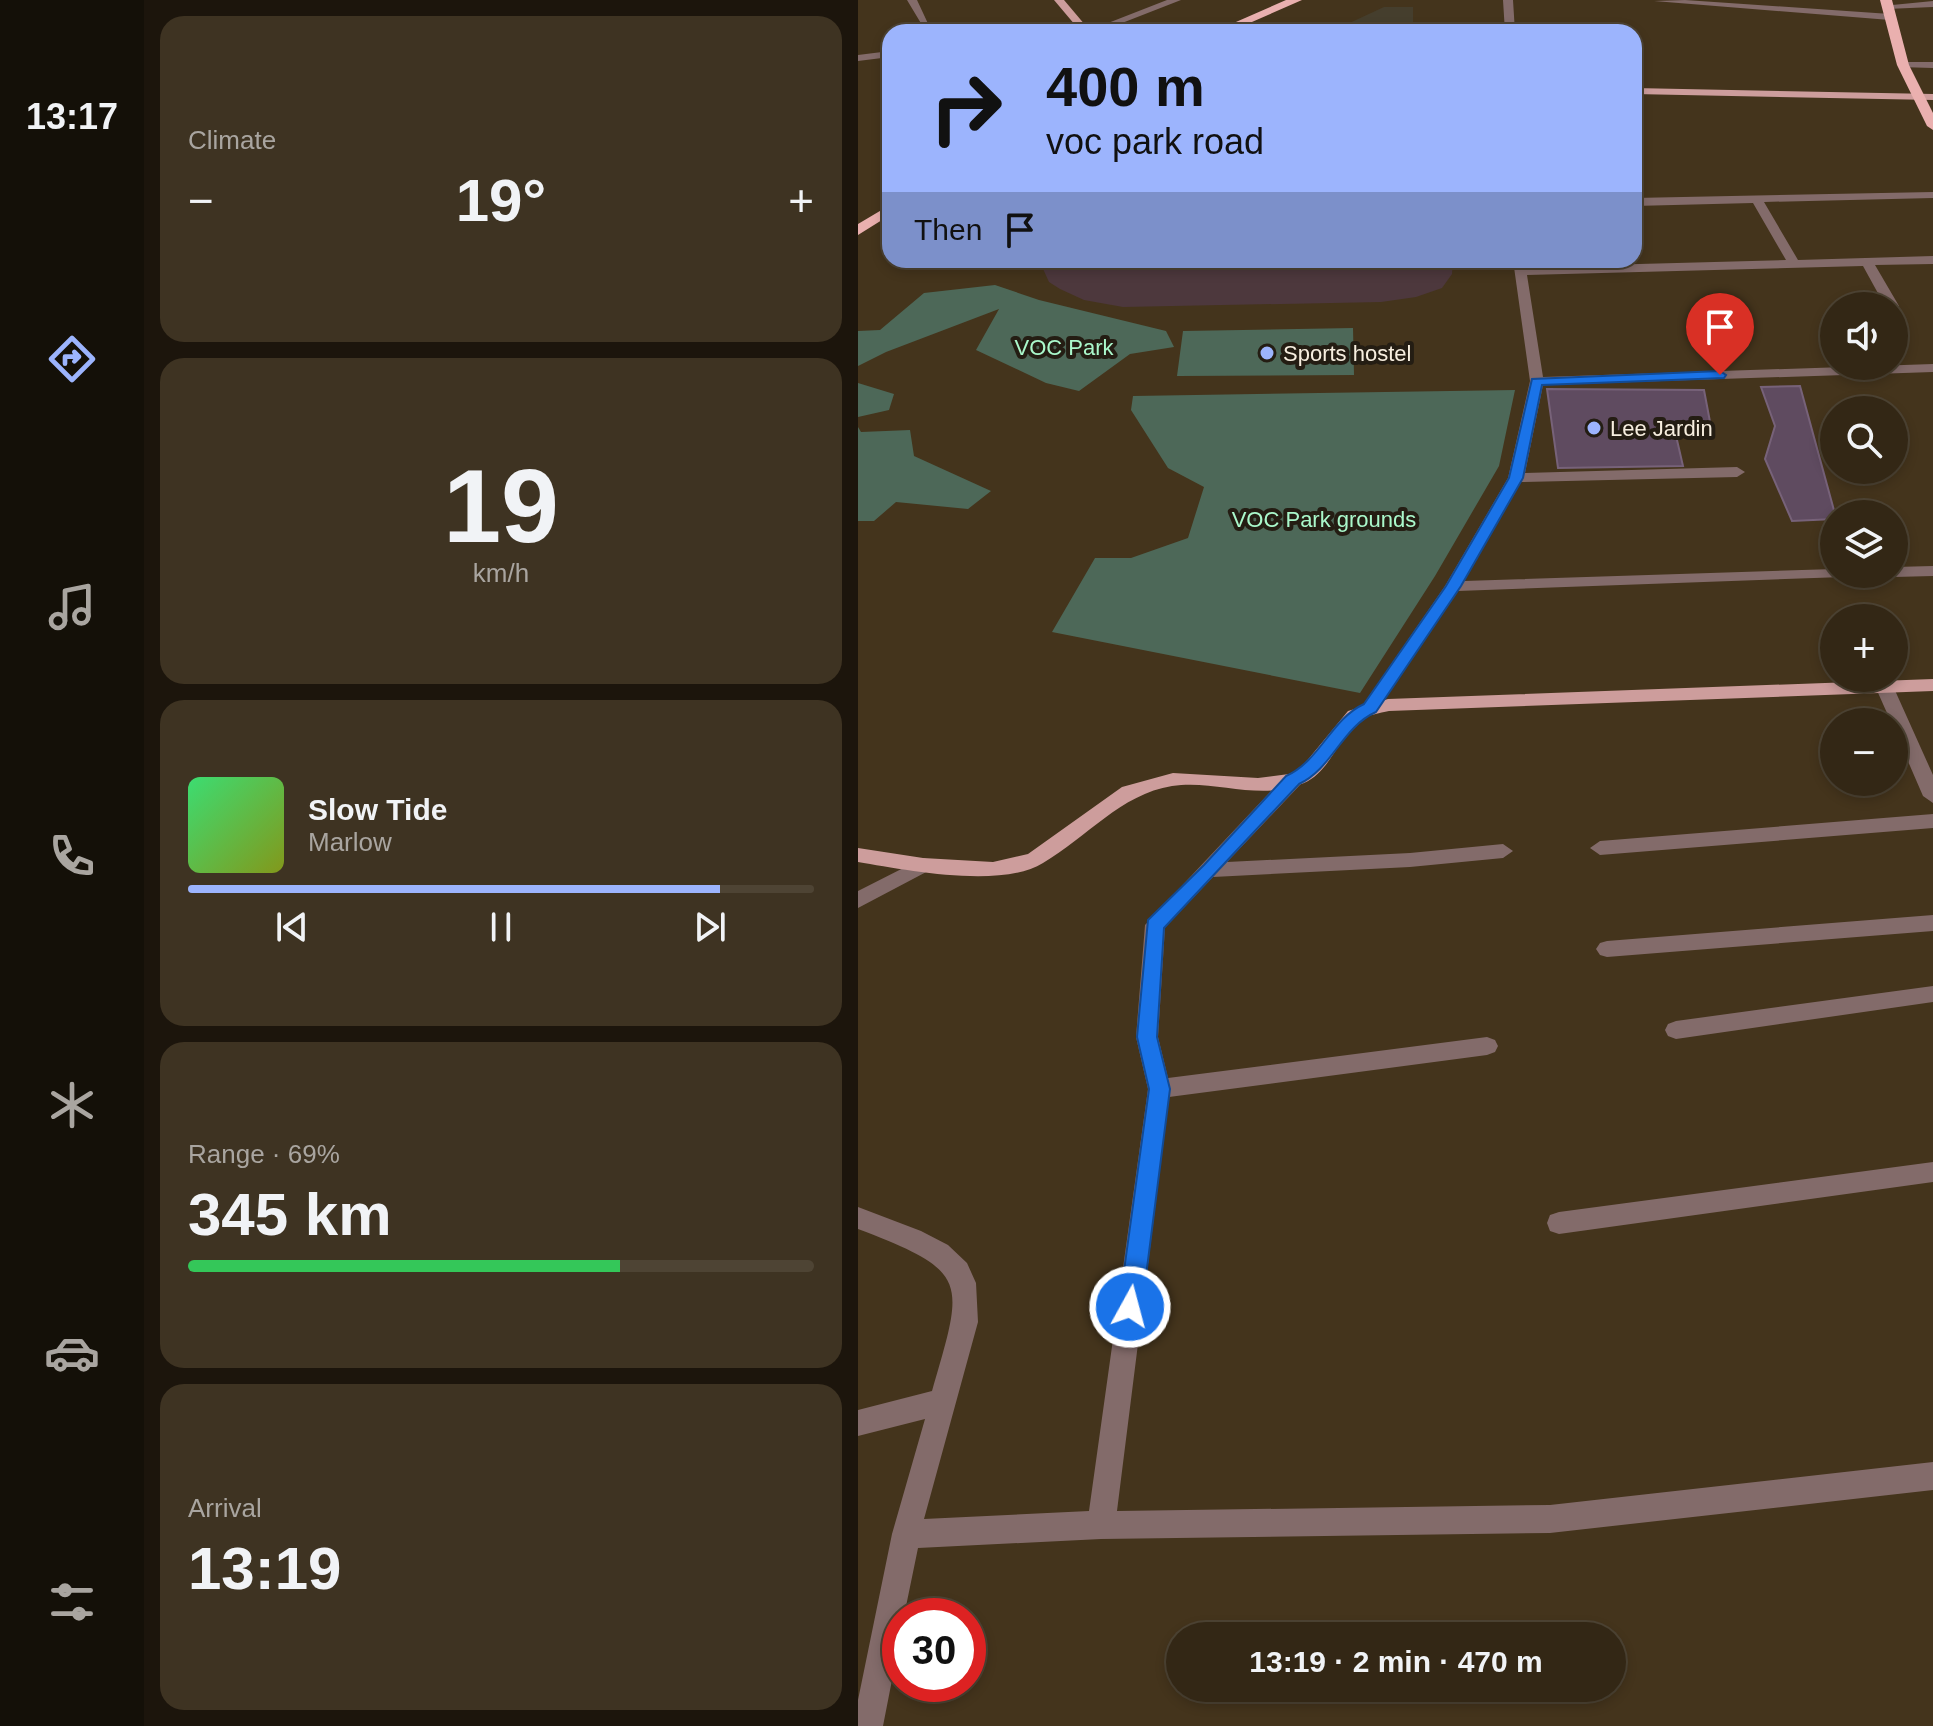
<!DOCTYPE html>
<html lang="en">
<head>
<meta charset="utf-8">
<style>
  :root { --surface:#332715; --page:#3e3322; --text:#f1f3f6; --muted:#a9a5a0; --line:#4e4434; --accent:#9cb4fd }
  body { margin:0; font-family:Helvetica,sans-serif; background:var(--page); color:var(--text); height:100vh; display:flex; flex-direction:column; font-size:30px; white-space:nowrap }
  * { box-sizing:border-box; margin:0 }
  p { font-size:26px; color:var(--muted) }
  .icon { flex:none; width:44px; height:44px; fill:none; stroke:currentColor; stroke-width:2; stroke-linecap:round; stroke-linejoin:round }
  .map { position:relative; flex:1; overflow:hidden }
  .drawer { display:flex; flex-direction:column; gap:16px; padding:16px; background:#1c150c; width:714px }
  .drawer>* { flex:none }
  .hud { position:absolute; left:24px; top:24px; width:760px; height:244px; border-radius:24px; box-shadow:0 4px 12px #0003,0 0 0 2px var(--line); background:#9cb4fd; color:#111; overflow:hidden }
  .fabs { position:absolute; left:962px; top:292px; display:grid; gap:16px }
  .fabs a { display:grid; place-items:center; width:88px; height:88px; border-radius:50%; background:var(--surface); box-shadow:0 4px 12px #0003,0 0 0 2px var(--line); font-size:40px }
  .speed { position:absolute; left:24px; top:1598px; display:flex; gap:16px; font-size:40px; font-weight:700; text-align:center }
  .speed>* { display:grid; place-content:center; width:104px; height:104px; border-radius:50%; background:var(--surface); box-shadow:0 4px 12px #0003,0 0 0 2px var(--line); line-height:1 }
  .speed .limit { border:12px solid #d22; background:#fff; color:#111 }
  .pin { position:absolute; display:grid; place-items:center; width:68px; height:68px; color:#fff; margin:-82px -34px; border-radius:50% 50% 50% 0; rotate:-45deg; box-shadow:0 0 8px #0007 }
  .pin .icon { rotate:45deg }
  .me { position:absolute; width:88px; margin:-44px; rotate:7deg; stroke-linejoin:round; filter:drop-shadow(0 0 6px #0008) }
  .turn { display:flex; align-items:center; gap:28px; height:168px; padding:0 32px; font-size:36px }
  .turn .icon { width:104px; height:104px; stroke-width:2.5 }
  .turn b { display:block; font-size:56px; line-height:68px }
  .then { display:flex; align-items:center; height:76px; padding:0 32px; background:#0003; gap:16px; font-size:30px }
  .big { font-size:60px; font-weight:700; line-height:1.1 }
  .drawer .tile { flex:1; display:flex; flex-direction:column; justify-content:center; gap:12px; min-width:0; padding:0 28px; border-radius:24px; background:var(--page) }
  .drawer .dial { align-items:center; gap:0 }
  .dial b { font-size:104px; line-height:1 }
  .song { display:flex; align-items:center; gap:24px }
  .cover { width:96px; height:96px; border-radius:12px; background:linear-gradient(135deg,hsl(140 70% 55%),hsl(70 70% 35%)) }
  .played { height:8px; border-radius:4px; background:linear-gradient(90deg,var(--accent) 85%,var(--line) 85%) }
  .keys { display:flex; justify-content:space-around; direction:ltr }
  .heat { display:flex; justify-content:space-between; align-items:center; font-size:44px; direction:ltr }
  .charge { height:12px; border-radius:6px; background:linear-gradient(90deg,#34c759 69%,var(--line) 0) }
  .trip { position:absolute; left:308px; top:1622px; width:460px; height:80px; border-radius:40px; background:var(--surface); box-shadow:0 4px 12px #0003,0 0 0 2px var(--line); font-weight:700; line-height:80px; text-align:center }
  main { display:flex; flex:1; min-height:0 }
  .tabs { display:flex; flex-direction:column; width:144px; justify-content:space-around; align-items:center; background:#141008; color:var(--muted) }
  .tabs .icon { width:56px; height:56px }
  .tabs .selected { color:var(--accent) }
  .tabs b { font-size:36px; color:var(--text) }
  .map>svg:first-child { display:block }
  .commercial { fill:#4d383d }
  .industrial { fill:#453e2d }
  .green { fill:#4d6858 }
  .building { fill:#5f4b60; stroke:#776279; stroke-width:2 }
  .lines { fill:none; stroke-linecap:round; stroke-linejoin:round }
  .minor { fill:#836b6a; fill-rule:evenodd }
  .major { fill:#cd9d9c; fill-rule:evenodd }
  .highway { fill:#eab0af; fill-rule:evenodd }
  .route { fill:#1a73e8; stroke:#114b97; stroke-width:2 }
  .poi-dot { fill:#9cb4fd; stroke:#241d13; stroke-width:3 }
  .labels { text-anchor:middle; stroke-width:8; stroke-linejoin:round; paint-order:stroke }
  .far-park-label { font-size:22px; fill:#aaf8cb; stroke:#241d13 }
  .far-poi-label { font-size:22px; fill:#f7eedf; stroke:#241d13; text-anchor:start }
</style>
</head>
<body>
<main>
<nav class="tabs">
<b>13:17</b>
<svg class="icon selected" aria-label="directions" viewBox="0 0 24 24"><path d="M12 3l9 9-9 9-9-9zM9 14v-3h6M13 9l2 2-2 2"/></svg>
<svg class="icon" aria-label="music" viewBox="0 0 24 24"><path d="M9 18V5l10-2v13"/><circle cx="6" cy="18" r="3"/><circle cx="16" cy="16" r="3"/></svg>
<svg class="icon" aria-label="phone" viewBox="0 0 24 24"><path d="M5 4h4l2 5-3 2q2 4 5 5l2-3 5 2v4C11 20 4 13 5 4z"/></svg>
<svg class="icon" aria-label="climate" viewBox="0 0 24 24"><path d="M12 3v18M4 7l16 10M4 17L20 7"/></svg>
<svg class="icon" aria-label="car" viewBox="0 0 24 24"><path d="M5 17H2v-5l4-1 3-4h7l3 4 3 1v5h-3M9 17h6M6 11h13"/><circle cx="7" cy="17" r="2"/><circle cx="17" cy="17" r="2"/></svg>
<svg class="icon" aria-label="filters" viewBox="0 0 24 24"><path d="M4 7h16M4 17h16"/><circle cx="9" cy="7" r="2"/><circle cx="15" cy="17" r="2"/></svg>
</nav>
<section class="drawer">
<div class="tile"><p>Climate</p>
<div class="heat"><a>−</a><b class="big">19°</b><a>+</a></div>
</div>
<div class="tile dial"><b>19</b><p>km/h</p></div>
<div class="tile">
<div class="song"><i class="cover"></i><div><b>Slow Tide</b><p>Marlow</p></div></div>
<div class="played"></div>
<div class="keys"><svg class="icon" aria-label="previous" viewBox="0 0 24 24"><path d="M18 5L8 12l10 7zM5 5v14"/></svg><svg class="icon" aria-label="pause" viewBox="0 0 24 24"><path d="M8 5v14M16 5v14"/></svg><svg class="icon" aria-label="next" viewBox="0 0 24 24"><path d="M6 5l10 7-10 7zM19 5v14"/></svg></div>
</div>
<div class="tile"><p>Range · 69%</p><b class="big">345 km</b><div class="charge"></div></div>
<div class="tile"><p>Arrival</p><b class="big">13:19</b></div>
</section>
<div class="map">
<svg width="1075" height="1726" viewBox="0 0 1075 1726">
  <rect width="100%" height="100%" fill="#44341c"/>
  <path class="commercial" d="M 181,260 L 595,260 L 594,274 L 584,288 L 558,297 L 523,302 L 265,307 L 226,300 L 202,289 L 191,282 Z"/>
  <path class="industrial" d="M 526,7 L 555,7 L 555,32 L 472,32 Z"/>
  <path class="green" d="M 137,285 L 181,300 L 308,331 L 316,347 L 272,354 L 221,391 L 188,383 L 118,350 L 141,309 L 28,352 L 0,366 L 0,331 L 22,330 L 66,293 Z
    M 495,328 L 496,375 L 319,376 L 325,331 Z
    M 0,383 L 36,394 L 31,410 L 0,417 Z
    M 657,390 L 641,466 L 577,576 L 502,693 L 194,632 L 237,558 L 273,558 L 330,538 L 346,487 L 310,468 L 273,410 L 275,396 Z
    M 0,427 L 3,432 L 52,430 L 56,456 L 133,491 L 110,509 L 38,502 L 16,521 L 0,521 Z"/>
  <path class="building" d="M 942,386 L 977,514 L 976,519 L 934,521 L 907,459 L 917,426 L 903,387 Z
    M 689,389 L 846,390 L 853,427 L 816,427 L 825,466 L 700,468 Z"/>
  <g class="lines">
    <path class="minor" d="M 49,0 L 59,0 L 73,30 L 67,30 Z
      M 309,0 L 323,0 L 241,32 L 227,32 Z
      M 645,0 L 655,0 L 657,32 L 647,32 Z
      M 827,0 L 1032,14 L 1037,17 L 1032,20 L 796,1 Z
      M 1075,1 L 1075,7 L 1029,9 L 1024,6 Z
      M 32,51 L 32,57 L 0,61 L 0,55 Z
      M 1045,62 L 1075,62 L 1075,68 L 1041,67 L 1041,63 Z
      M 1075,192 L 1075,198 L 906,202 L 940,260 L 1075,256 L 1075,264 L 1017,265 L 1041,306 L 1036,309 L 1036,306 L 1027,306 L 1005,266 L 669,275 L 685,377 L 1075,364 L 1075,372 L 685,385 L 667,473 L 879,467 L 887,472 L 879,477 L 663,482 L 606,581 L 976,569 L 976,574 L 987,574 L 985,577 L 600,591 L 518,712 L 506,712 L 503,708 L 587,586 L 650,478 L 672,381 L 655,260 L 667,260 L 668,267 L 928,260 L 895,203 L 776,206 L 776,198 Z
      M 1075,566 L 1075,576 L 1036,577 L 1029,574 L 1036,574 L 1036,567 Z
      M 1026,680 L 1035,686 L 1075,775 L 1075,803 L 1065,796 L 1036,729 L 1036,722 L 1033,722 L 1017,686 Z
      M 435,774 L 444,780 L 442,785 L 369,862 L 552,853 L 645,844 L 655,851 L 645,858 L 552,867 L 355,877 L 307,927 L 300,1037 L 310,1078 L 629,1037 L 637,1040 L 640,1046 L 637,1052 L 629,1055 L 311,1097 L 259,1511 L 692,1505 L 1075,1462 L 1075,1490 L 692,1533 L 243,1539 L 60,1548 L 46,1616 L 42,1616 L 42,1639 L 25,1726 L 0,1726 L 0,1700 L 34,1534 L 67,1419 L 0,1436 L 0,1410 L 74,1391 C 106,1280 113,1272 0,1229 L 0,1207 L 63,1231 L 90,1245 L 109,1263 L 118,1283 L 120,1322 L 66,1519 L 231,1511 L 290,1089 L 278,1037 L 287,925 L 428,775 Z
      M 1075,814 L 1075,828 L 742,855 L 732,848 L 742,841 Z
      M 65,858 L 72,860 L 75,865 L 72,870 L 0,908 L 0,891 Z
      M 1075,915 L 1075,931 L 749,957 L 742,955 L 738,949 L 742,943 L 749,941 Z
      M 1075,986 L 1075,1002 L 818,1039 L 810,1036 L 807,1030 L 810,1024 L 818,1021 Z
      M 1075,1162 L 1075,1182 L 701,1234 L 692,1231 L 689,1223 L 692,1215 L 701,1212 Z"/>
    <path class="major" d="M 196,0 L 206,0 L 233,32 L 223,32 Z
      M 776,88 L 1075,94 L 1075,100 L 776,94 Z
      M 1075,679 L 1075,691 L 531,711 C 522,713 509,715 502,720 C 480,737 473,771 446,783 C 402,802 357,779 314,786 C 263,794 228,838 185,863 C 143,889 48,870 0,862 L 0,848 L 65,858 L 135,862 L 170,854 L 264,787 L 315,773 L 400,778 L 431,774 L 443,768 L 490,711 L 530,699 Z"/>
    <path class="highway" d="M 428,0 L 444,0 L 371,32 L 355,32 Z
      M 1022,0 L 1034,0 L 1051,65 L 1075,113 L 1075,130 L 1069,126 L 1039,65 Z
      M 32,205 L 32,215 L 0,235 L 0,224 Z"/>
  </g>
  <path class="route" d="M 862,371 L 868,375 L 866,378 L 684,385 L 665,478 L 603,586 L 518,712 C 484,727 474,769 441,784 L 306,928 L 299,1037 L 312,1089 L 284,1307 L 281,1315 L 272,1318 L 264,1315 L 261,1307 L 291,1089 L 279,1037 L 290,920 L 346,865 L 428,776 C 462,761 473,719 506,704 L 588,586 L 651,478 L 674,379 Z"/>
  <g class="poi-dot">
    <circle cx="409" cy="353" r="8"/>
    <circle cx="736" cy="428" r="8"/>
  </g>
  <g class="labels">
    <g class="far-park-label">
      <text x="206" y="355">VOC Park</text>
      <text x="466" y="527">VOC Park grounds</text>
    </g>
    <g class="far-poi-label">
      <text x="425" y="361">Sports hostel</text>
      <text x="752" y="436">Lee Jardin</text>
    </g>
  </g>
</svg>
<div class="fabs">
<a><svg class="icon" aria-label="sound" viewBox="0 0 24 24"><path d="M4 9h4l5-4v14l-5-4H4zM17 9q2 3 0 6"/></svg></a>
<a><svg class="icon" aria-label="search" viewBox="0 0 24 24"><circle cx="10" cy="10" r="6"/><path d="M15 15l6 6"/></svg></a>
<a><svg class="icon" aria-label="layers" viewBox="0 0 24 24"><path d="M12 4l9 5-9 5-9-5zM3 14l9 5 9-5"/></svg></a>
<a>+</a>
<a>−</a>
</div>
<div class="speed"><div class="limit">30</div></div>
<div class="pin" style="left:862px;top:375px;background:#d93025"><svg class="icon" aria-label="arrive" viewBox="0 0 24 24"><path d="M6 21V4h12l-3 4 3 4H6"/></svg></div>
<svg class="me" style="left:272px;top:1307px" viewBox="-20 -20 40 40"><circle r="17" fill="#1a73e8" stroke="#fff" stroke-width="3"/><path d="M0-11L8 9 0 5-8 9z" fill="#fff"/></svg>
<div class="trip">13:19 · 2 min · 470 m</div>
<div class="hud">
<div class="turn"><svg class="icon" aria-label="right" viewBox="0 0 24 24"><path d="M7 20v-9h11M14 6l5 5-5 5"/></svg><div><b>400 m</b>voc park road</div></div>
<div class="then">Then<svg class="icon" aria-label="arrive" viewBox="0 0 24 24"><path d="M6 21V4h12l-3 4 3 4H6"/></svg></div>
</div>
</div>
</main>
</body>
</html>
